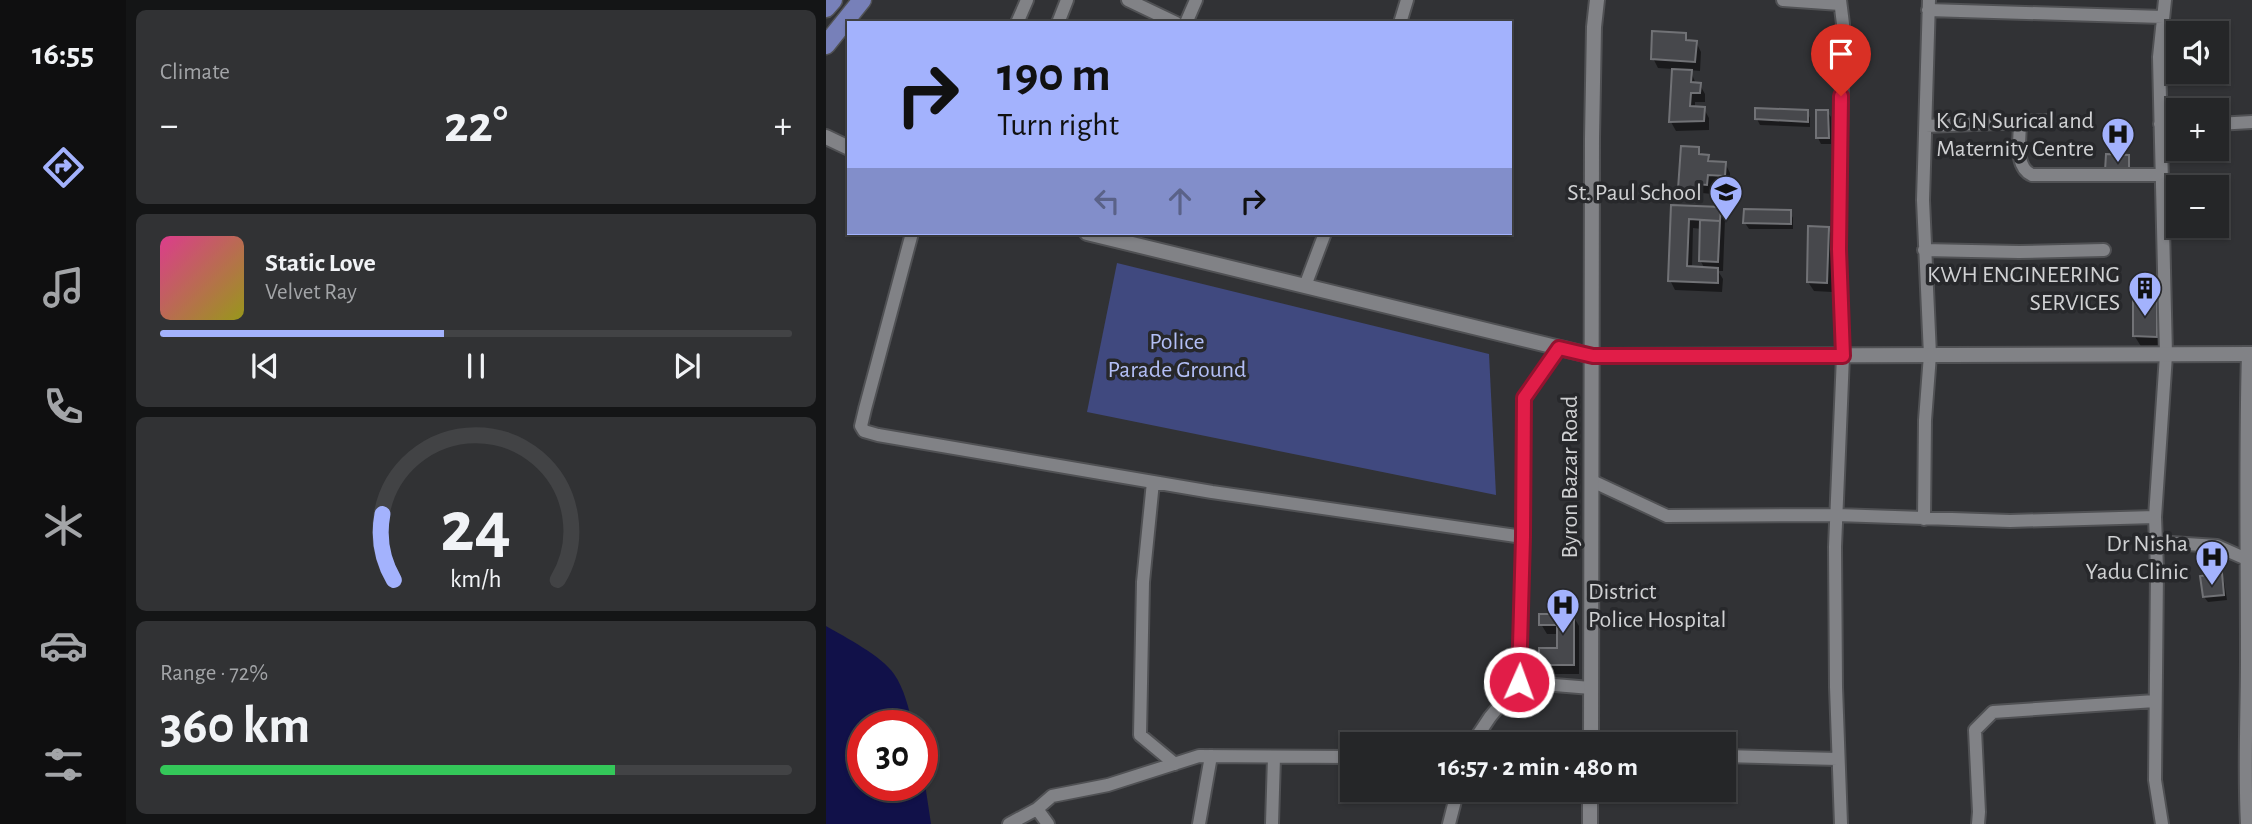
<!DOCTYPE html>
<html lang="en">
<head>
<meta charset="utf-8">
<style>
  :root { --surface:#252628; --page:#313234; --text:#f1f3f6; --muted:#a3a5a8; --line:#424345; --accent:#a3b2fd }
  body { margin:0; font-family:"Alegreya Sans",sans-serif; background:var(--page); color:var(--text); height:100vh; display:flex; flex-direction:column; font-size:26px; white-space:nowrap }
  * { box-sizing:border-box; margin:0 }
  p { font-size:23px; color:var(--muted) }
  .icon { flex:none; width:38px; height:38px; fill:none; stroke:currentColor; stroke-width:2; stroke-linecap:round; stroke-linejoin:round }
  .map { position:relative; flex:1; overflow:hidden }
  .sheet { display:flex; flex-direction:column; gap:10px; padding:10px; background:#141516; width:700px }
  .sheet>* { flex:none }
  .hud { position:absolute; left:21px; top:21px; width:665px; height:214px; border-radius:0px; box-shadow:0 2px 5px #0004,0 0 0 2px var(--line); background:#a3b2fd; color:#111; overflow:hidden }
  .controls { position:absolute; left:1340px; top:21px; display:grid; gap:14px }
  .controls a { display:grid; place-items:center; width:63px; height:63px; border-radius:0px; background:var(--surface); box-shadow:0 2px 5px #0004,0 0 0 2px var(--line); font-size:35px }
  .speed { position:absolute; left:21px; top:710px; display:flex; gap:14px; font-size:35px; font-weight:700; text-align:center }
  .speed>* { display:grid; place-content:center; width:91px; height:91px; border-radius:50%; background:var(--surface); box-shadow:0 2px 5px #0004,0 0 0 2px var(--line); line-height:1 }
  .speed .limit { border:10px solid #d22; background:#fff; color:#111 }
  .pin { position:absolute; display:grid; place-items:center; width:60px; height:60px; color:#fff; margin:-72px -30px; border-radius:50% 50% 50% 0; rotate:-45deg; box-shadow:0 0 7px #0007 }
  .pin .icon { rotate:45deg }
  .me { position:absolute; width:77px; margin:-38px; rotate:2deg; stroke-linejoin:round; filter:drop-shadow(0 0 5px #0008) }
  .turn { display:flex; align-items:center; gap:24px; height:147px; padding:0 35px; font-size:32px }
  .turn .icon { width:91px; height:91px; stroke-width:2.5 }
  .turn b { display:block; font-size:49px; line-height:60px }
  .lanes { display:flex; align-items:center; height:66px; padding:0 35px; background:#0003; justify-content:center; gap:35px; direction:ltr }
  .lanes .off { opacity:.35 }
  .big { font-size:52px; font-weight:700; line-height:1.1 }
  .sheet .tile { flex:1; display:flex; flex-direction:column; justify-content:center; gap:10px; min-width:0; padding:0 24px; border-radius:10px; background:var(--page) }
  .sheet .dial { align-items:center; gap:0 }
  .dial svg { height:182px; overflow:visible; fill:none; stroke:var(--line); stroke-width:7; stroke-linecap:round; text-anchor:middle }
  .dial text { fill:var(--text); stroke:none }
  .song { display:flex; align-items:center; gap:21px }
  .cover { width:84px; height:84px; border-radius:10px; background:linear-gradient(135deg,hsl(330 70% 55%),hsl(60 70% 35%)) }
  .played { height:7px; border-radius:4px; background:linear-gradient(90deg,var(--accent) 45%,var(--line) 45%) }
  .keys { display:flex; justify-content:space-around; direction:ltr }
  .heat { display:flex; justify-content:space-between; align-items:center; font-size:38px; direction:ltr }
  .charge { height:10px; border-radius:5px; background:linear-gradient(90deg,#34c759 72%,var(--line) 0) }
  .trip { position:absolute; left:514px; top:732px; width:396px; height:70px; border-radius:0px; background:var(--surface); box-shadow:0 2px 5px #0004,0 0 0 2px var(--line); font-weight:700; line-height:70px; text-align:center }
  main { display:flex; flex:1; min-height:0 }
  .menu { display:flex; flex-direction:column; width:126px; justify-content:space-around; align-items:center; background:#0f0f10; color:var(--muted) }
  .menu .icon { width:49px; height:49px }
  .menu .on { color:var(--accent) }
  .menu b { font-size:32px; color:var(--text) }
  .map>svg:first-child { display:block }
  .green { fill:#40497f }
  .water { fill:#111149 }
  .shadow { fill:#0007; fill-rule:evenodd }
  .building { fill:#47484c; stroke:#717276; stroke-width:2 }
  .lines { fill:none; stroke-linecap:round; stroke-linejoin:round }
  .minor-casing { stroke:#505154; stroke-width:16 }
  .tertiary-casing { stroke:#505154; stroke-width:18 }
  .primary-casing { stroke:#505154; stroke-width:21 }
  .minor { stroke:#818286; stroke-width:12 }
  .tertiary { stroke:#818286; stroke-width:14 }
  .primary { stroke:#7780b9; stroke-width:18 }
  .route-casing { stroke:#92132f; stroke-width:18 }
  .route { stroke:#e11d48; stroke-width:12 }
  .labels { text-anchor:middle; stroke-width:7; stroke-linejoin:round; paint-order:stroke }
  .poi-label { font-size:24px; fill:#d0d1d3; stroke:#27282b; text-anchor:end }
  .park-label { font-size:24px; fill:#b3bff6; stroke:#27282b }
  .street-label { font-size:24px; fill:#d0d1d3; stroke:#27282b }
</style>
</head>
<body>
<main>
<nav class="menu">
<b>16:55</b>
<svg class="icon on" aria-label="directions" viewBox="0 0 24 24"><path d="M12 3l9 9-9 9-9-9zM9 14v-3h6M13 9l2 2-2 2"/></svg>
<svg class="icon" aria-label="music" viewBox="0 0 24 24"><path d="M9 18V5l10-2v13"/><circle cx="6" cy="18" r="3"/><circle cx="16" cy="16" r="3"/></svg>
<svg class="icon" aria-label="phone" viewBox="0 0 24 24"><path d="M5 4h4l2 5-3 2q2 4 5 5l2-3 5 2v4C11 20 4 13 5 4z"/></svg>
<svg class="icon" aria-label="climate" viewBox="0 0 24 24"><path d="M12 3v18M4 7l16 10M4 17L20 7"/></svg>
<svg class="icon" aria-label="car" viewBox="0 0 24 24"><path d="M5 17H2v-5l4-1 3-4h7l3 4 3 1v5h-3M9 17h6M6 11h13"/><circle cx="7" cy="17" r="2"/><circle cx="17" cy="17" r="2"/></svg>
<svg class="icon" aria-label="filters" viewBox="0 0 24 24"><path d="M4 7h16M4 17h16"/><circle cx="9" cy="7" r="2"/><circle cx="15" cy="17" r="2"/></svg>
</nav>
<section class="sheet">
<div class="tile"><p>Climate</p>
<div class="heat"><a>−</a><b class="big">22°</b><a>+</a></div>
</div>
<div class="tile">
<div class="song"><i class="cover"></i><div><b>Static Love</b><p>Velvet Ray</p></div></div>
<div class="played"></div>
<div class="keys"><svg class="icon" aria-label="previous" viewBox="0 0 24 24"><path d="M18 5L8 12l10 7zM5 5v14"/></svg><svg class="icon" aria-label="pause" viewBox="0 0 24 24"><path d="M8 5v14M16 5v14"/></svg><svg class="icon" aria-label="next" viewBox="0 0 24 24"><path d="M6 5l10 7-10 7zM19 5v14"/></svg></div>
</div>
<div class="tile dial"><svg viewBox="0 0 100 80">
<path d="M14 69A42 42 0 1 1 86 69"/>
<path d="M14 69A42 42 0 0 1 9 40" stroke="#a3b2fd"/>
<text x="50" y="56" font-size="32" font-weight="700">24</text>
<text x="50" y="72" font-size="11">km/h</text>
</svg></div>
<div class="tile"><p>Range · 72%</p><b class="big">360 km</b><div class="charge"></div></div>
</section>
<div class="map">
<svg width="1426" height="824" viewBox="0 0 1426 824">
  <rect width="100%" height="100%" fill="#313235"/>
  <path class="green" d="M 291,263 L 663,354 L 670,495 L 261,412 Z"/>
  <path class="water" d="M 0,626 C 19,637 56,656 68,674 C 78,688 83,709 87,726 L 37,726 L 37,786 L 96,786 L 96,764 L 105,824 L 0,824 Z"/>
  <path class="shadow" d="M 859,35 L 863,42 L 870,42 L 875,52 L 874,71 L 864,70 L 870,84 L 874,85 L 879,94 L 879,102 L 869,102 L 869,108 L 878,109 L 883,118 L 883,130 L 850,131 L 845,122 L 847,69 L 832,68 L 827,58 Z
    M 1001,111 L 1005,117 L 1005,144 L 995,144 L 992,138 Z
    M 981,112 L 984,118 L 984,127 L 934,125 L 931,119 Z
    M 872,148 L 876,156 L 882,156 L 885,163 L 899,163 L 904,173 L 904,185 L 886,184 L 886,194 L 876,193 L 876,199 L 860,198 L 854,189 Z
    M 847,207 L 894,209 L 899,219 L 897,271 L 892,271 L 897,279 L 896,292 L 849,290 L 844,280 ZM 867,228 L 876,229 L 874,260 L 879,269 L 866,268 Z
    M 964,212 L 967,218 L 967,229 L 923,229 L 919,223 Z
    M 1002,229 L 1008,238 L 1006,292 L 988,291 L 982,282 Z
    M 1330,302 L 1338,315 L 1337,349 L 1316,348 L 1308,335 Z
    M 1395,575 L 1398,581 L 1401,600 L 1382,602 L 1378,597 Z
    M 747,616 L 753,626 L 753,674 L 720,674 L 715,664 L 733,650 L 733,634 L 721,634 L 715,624 Z"/>
  <path class="building" d="M 826,31 L 860,33 L 860,40 L 871,41 L 869,62 L 825,59 Z
    M 846,69 L 866,70 L 865,82 L 875,83 L 874,93 L 865,93 L 864,106 L 879,107 L 878,121 L 843,122 Z
    M 929,108 L 982,110 L 982,122 L 929,119 Z
    M 990,110 L 1002,110 L 1003,138 L 990,138 Z
    M 855,146 L 873,147 L 873,154 L 883,155 L 882,161 L 900,162 L 899,176 L 882,175 L 881,185 L 871,184 L 871,190 L 852,189 Z
    M 1280,154 L 1303,155 L 1303,172 L 1279,171 Z
    M 845,205 L 895,207 L 894,221 L 863,219 L 861,266 L 892,268 L 892,283 L 842,281 Z
    M 918,209 L 965,210 L 965,224 L 917,223 Z
    M 874,220 L 894,221 L 892,262 L 873,261 Z
    M 982,226 L 1003,227 L 1001,283 L 981,282 Z
    M 1307,299 L 1331,300 L 1331,337 L 1307,336 Z
    M 1396,573 L 1398,595 L 1377,597 L 1374,576 Z
    M 713,614 L 748,614 L 748,665 L 713,665 L 713,648 L 731,648 L 731,625 L 713,625 Z"/>
  <g class="lines">
    <defs>
      <path id="minor" d="M 302,0 L 350,23
        M 957,0 L 1014,4
        M 1014,0 L 1017,24 L 1013,249 L 1017,356 L 1009,547 L 1010,687 L 1015,824
        M 1102,10 L 1337,17
        M 191,23 L 201,0
        M 232,23 L 241,0
        M 360,23 L 370,0
        M 574,23 L 581,0
        M 1194,122 C 1194,139 1188,167 1206,175 L 1335,175
        M 1334,124 L 1353,124
        M 1391,124 L 1426,122
        M 1100,126 L 1222,121
        M 86,233 L 39,409 L 35,426 L 38,431 L 52,435 L 386,492 L 697,537
        M 1098,250 L 1193,252 L 1278,250
        M 479,286 L 499,233
        M 766,481 L 841,516 L 1011,515 L 1184,521 L 1329,517
        M 327,482 L 317,582 L 314,735 L 349,764
        M 1098,519 L 1099,420 L 1104,355 L 1097,200 L 1103,0
        M 1330,542 L 1391,546 L 1425,561
        M 693,682 L 765,688
        M 646,744 L 664,717 L 693,682 L 697,537 L 698,399 L 733,348
        M 898,756 L 1012,759
        M 211,809 L 222,824
        M 183,824 L 211,809 L 226,796 L 282,785 L 373,756 L 527,757
        M 373,824 L 385,756
        M 446,824 L 448,757
        M 623,824 L 632,789
        M 1152,824 L 1153,812 L 1149,730 L 1167,712 L 1329,701
        M 1336,824 L 1329,780 L 1331,569 L 1329,517 L 1340,355 L 1333,57 L 1339,0
        M 1421,824 C 1418,769 1421,714 1421,659 C 1421,557 1419,456 1422,354"/>
      <path id="tertiary" d="M 0,137 L 23,148
        M 261,233 L 767,356 L 1426,354
        M 765,744 L 766,138 L 768,27 L 771,0
        M 764,824 L 764,789"/>
      <path id="primary" d="M 0,8 L 7,0
        M 0,45 L 36,0"/>
    </defs>
    <use href="#minor" class="minor-casing"/>
    <use href="#tertiary" class="tertiary-casing"/>
    <use href="#primary" class="primary-casing"/>
    <use href="#minor" class="minor"/>
    <use href="#tertiary" class="tertiary"/>
    <use href="#primary" class="primary"/>
  </g>
  <g class="lines">
    <defs>
      <path id="route" d="M 693,682 L 697,537 L 698,398 L 733,348 L 767,356 L 1017,356 L 1013,249 L 1015,96"/>
    </defs>
    <use href="#route" class="route-casing"/>
    <use href="#route" class="route"/>
  </g>
  <defs>
    <symbol id="hospital-pin" viewBox="-11 -11 22 30"><path d="M0 17L-7.5 6A9.5 9.5 0 1 1 7.5 6Z" fill="#a3b2fd" stroke="#27282b"/><path d="M-5-5h3v3.5h4V-5h3V5h-3V1.5h-4V5h-3Z" fill="#111"/></symbol>
    <symbol id="school-pin" viewBox="-11 -11 22 30"><path d="M0 17L-7.5 6A9.5 9.5 0 1 1 7.5 6Z" fill="#a3b2fd" stroke="#27282b"/><path d="M0-5L7-2L0 1L-7-2ZM-4 1L0 2.5L4 1V4Q0 6-4 4Z" fill="#111"/></symbol>
    <symbol id="building-pin" viewBox="-11 -11 22 30"><path d="M0 17L-7.5 6A9.5 9.5 0 1 1 7.5 6Z" fill="#a3b2fd" stroke="#27282b"/><path d="M-4-6H4V6H1V3H-1V6H-4ZM-2.5-4.3h1.7v1.8h-1.7ZM.8-4.3h1.7v1.8H.8ZM-2.5-1h1.7V.8h-1.7ZM.8-1h1.7V.8H.8Z" fill="#111"/></symbol>
  </defs>
  <g fill-rule="evenodd">
    <use href="#hospital-pin" x="1273" y="115" width="38" height="52"/>
    <use href="#school-pin" x="881" y="173" width="38" height="52"/>
    <use href="#building-pin" x="1300" y="269" width="38" height="52"/>
    <use href="#hospital-pin" x="1367" y="538" width="38" height="52"/>
    <use href="#hospital-pin" x="718" y="586" width="38" height="52"/>
  </g>
  <g class="labels">
    <g class="poi-label">
      <text x="1268" y="128">K G N Surical and<tspan x="1268" dy="28">Maternity Centre</tspan></text>
      <text x="876" y="200">St. Paul School</text>
      <text x="1294" y="282">KWH ENGINEERING<tspan x="1294" dy="28">SERVICES</tspan></text>
      <text x="1362" y="551">Dr Nisha<tspan x="1362" dy="28">Yadu Clinic</tspan></text>
      <text x="762" y="599" text-anchor="start">District<tspan x="762" dy="28">Police Hospital</tspan></text>
    </g>
    <g class="park-label">
      <text x="351" y="349">Police<tspan x="351" dy="28">Parade Ground</tspan></text>
    </g>
    <g class="street-label">
      <text transform="translate(743 477) rotate(-90)" y="8">Byron Bazar Road</text>
    </g>
  </g>
</svg>
<div class="controls">
<a><svg class="icon" aria-label="sound" viewBox="0 0 24 24"><path d="M4 9h4l5-4v14l-5-4H4zM17 9q2 3 0 6"/></svg></a>
<a>+</a>
<a>−</a>
</div>
<div class="speed"><div class="limit">30</div></div>
<div class="pin" style="left:1015px;top:96px;background:#d93025"><svg class="icon" aria-label="arrive" viewBox="0 0 24 24"><path d="M6 21V4h12l-3 4 3 4H6"/></svg></div>
<svg class="me" style="left:693px;top:682px" viewBox="-20 -20 40 40"><circle r="17" fill="#e11d48" stroke="#fff" stroke-width="3"/><path d="M0-11L8 9 0 5-8 9z" fill="#fff"/></svg>
<div class="trip">16:57 · 2 min · 480 m</div>
<div class="hud">
<div class="turn"><svg class="icon" aria-label="right" viewBox="0 0 24 24"><path d="M7 20v-9h11M14 6l5 5-5 5"/></svg><div><b>190 m</b>Turn right</div></div>
<div class="lanes"><svg class="icon off" aria-label="left" viewBox="0 0 24 24"><path d="M17 20v-9H6M10 6l-5 5 5 5"/></svg><svg class="icon off" aria-label="ahead" viewBox="0 0 24 24"><path d="M12 20V5M6 11l6-6 6 6"/></svg><svg class="icon" aria-label="right" viewBox="0 0 24 24"><path d="M7 20v-9h11M14 6l5 5-5 5"/></svg></div>
</div>
</div>
</main>
</body>
</html>
